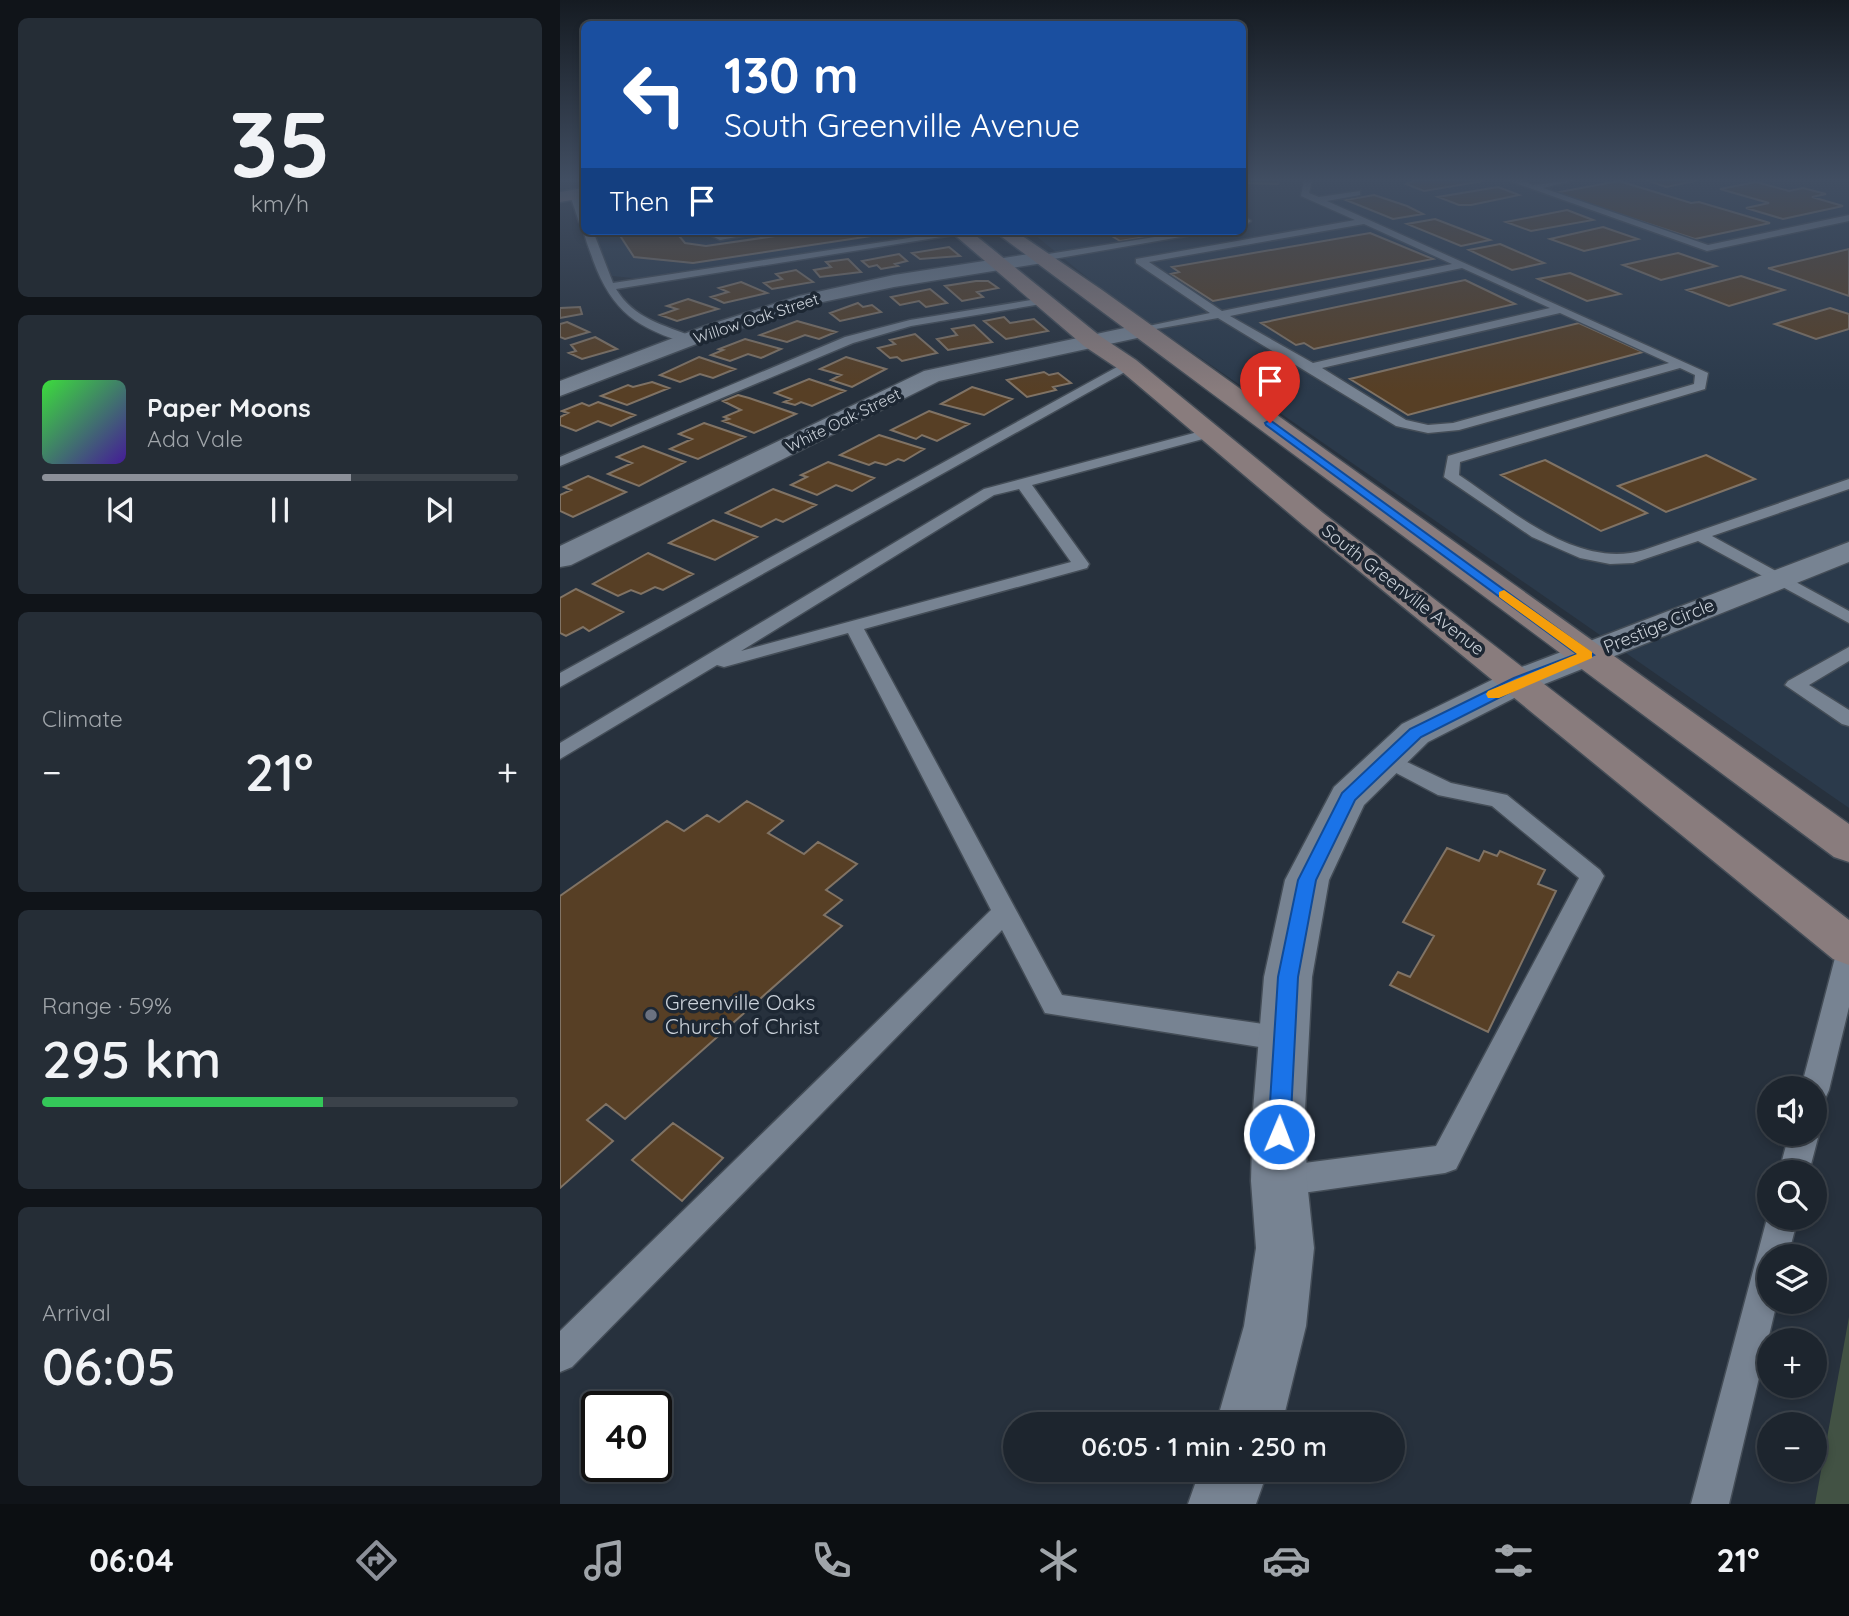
<!DOCTYPE html>
<html lang="en">
<head>
<meta charset="utf-8">
<style>
  :root { --surface:#1d252e; --page:#252d36; --text:#f1f3f6; --muted:#a0a5aa; --line:#3b424a; --accent:#8c9099 }
  body { margin:0; font-family:Quicksand,sans-serif; background:var(--page); color:var(--text); height:100vh; display:flex; flex-direction:column; font-size:26px; white-space:nowrap }
  * { box-sizing:border-box; margin:0 }
  p { font-size:23px; color:var(--muted) }
  .icon { flex:none; width:38px; height:38px; fill:none; stroke:currentColor; stroke-width:2; stroke-linecap:round; stroke-linejoin:round }
  .map { position:relative; flex:1; overflow:hidden }
  .panel { display:flex; flex-direction:column; gap:18px; padding:18px; background:#101419; width:560px }
  .panel>* { flex:none }
  .banner { position:absolute; left:21px; top:21px; width:665px; height:214px; border-radius:10px; box-shadow:0 4px 10px #0003,0 0 0 2px var(--line); background:#1a4fa0; color:#fff; overflow:hidden }
  .controls { position:absolute; left:1197px; top:1076px; display:grid; gap:14px }
  .controls a { display:grid; place-items:center; width:70px; height:70px; border-radius:50%; background:var(--surface); box-shadow:0 4px 10px #0003,0 0 0 2px var(--line); font-size:35px }
  .speed { position:absolute; left:21px; top:1391px; display:flex; gap:14px; font-size:35px; font-weight:700; text-align:center }
  .speed>* { display:grid; place-content:center; width:91px; height:91px; border-radius:50%; background:var(--surface); box-shadow:0 4px 10px #0003,0 0 0 2px var(--line); line-height:1 }
  .speed .limit { border:4px solid #111; border-radius:10px; background:#fff; color:#111 }
  .pin { position:absolute; display:grid; place-items:center; width:60px; height:60px; color:#fff; margin:-72px -30px; border-radius:50% 50% 50% 0; rotate:-45deg; box-shadow:0 0 7px #0007 }
  .pin .icon { rotate:45deg }
  .me { position:absolute; width:77px; margin:-38px; rotate:1deg; stroke-linejoin:round; filter:drop-shadow(0 0 5px #0008) }
  .turn { display:flex; align-items:center; gap:24px; height:147px; padding:0 28px; font-size:32px }
  .turn .icon { width:91px; height:91px; stroke-width:2.5 }
  .turn b { display:block; font-size:49px; line-height:60px }
  .then { display:flex; align-items:center; height:66px; padding:0 28px; background:#0003; gap:14px; font-size:26px }
  .big { font-size:52px; font-weight:600; line-height:1.1 }
  .panel .card { flex:1; display:flex; flex-direction:column; justify-content:center; gap:10px; min-width:0; padding:0 24px; border-radius:10px; background:var(--page) }
  .panel .dial { align-items:center; gap:0 }
  .dial b { font-size:91px; line-height:1 }
  .song { display:flex; align-items:center; gap:21px }
  .cover { width:84px; height:84px; border-radius:10px; background:linear-gradient(135deg,hsl(120 70% 55%),hsl(260 70% 35%)) }
  .played { height:7px; border-radius:4px; background:linear-gradient(90deg,var(--accent) 65%,var(--line) 65%) }
  .keys { display:flex; justify-content:space-around; direction:ltr }
  .heat { display:flex; justify-content:space-between; align-items:center; font-size:38px; direction:ltr }
  .charge { height:10px; border-radius:5px; background:linear-gradient(90deg,#34c759 59%,var(--line) 0) }
  .trip { position:absolute; left:443px; top:1412px; width:402px; height:70px; border-radius:35px; background:var(--surface); box-shadow:0 4px 10px #0003,0 0 0 2px var(--line); font-weight:600; line-height:70px; text-align:center }
  .tab-bar { display:flex; height:112px; justify-content:space-around; align-items:center; background:#0c0f12; color:var(--muted) }
  .tab-bar .icon { width:49px; height:49px }
  .tab-bar .active { color:var(--accent) }
  .tab-bar b { font-size:32px; color:var(--text) }
  main { display:flex; flex:1; min-height:0 }
  .map>svg:first-child { display:block }
  .built { fill:#2b3a4b }
  .green { fill:#425244 }
  .building { fill:#573f25; stroke:#807365; stroke-width:2 }
  .lines { fill:none; stroke-linecap:round; stroke-linejoin:round }
  .service-casing { stroke:#444d57; stroke-width:3 }
  .minor-casing { stroke:#444d57; stroke-width:3 }
  .tertiary-casing { stroke:#444d57; stroke-width:3 }
  .secondary-casing { stroke:#444d57; stroke-width:3 }
  .service { fill:#778392; fill-rule:evenodd }
  .minor { fill:#778392; fill-rule:evenodd }
  .tertiary { fill:#778392; fill-rule:evenodd }
  .secondary { fill:#897c7d; fill-rule:evenodd }
  .route { fill:#1a73e8; stroke:#114b97; stroke-width:2 }
  .slow { fill:#f59e0b }
  .worship-dot { fill:#6b7280; stroke:#1d2733; stroke-width:2.5 }
  .labels { text-anchor:middle; stroke-width:7; stroke-linejoin:round; paint-order:stroke }
  .far-street-label { font-size:16px; fill:#cbd2da; stroke:#1d2733 }
  .street-label { font-size:18px; fill:#cbd2da; stroke:#1d2733 }
  .near-poi-label { font-size:21px; fill:#cbd2da; stroke:#1d2733; text-anchor:start }
</style>
</head>
<body>
<main>
<section class="panel">
<div class="card dial"><b>35</b><p>km/h</p></div>
<div class="card">
<div class="song"><i class="cover"></i><div><b>Paper Moons</b><p>Ada Vale</p></div></div>
<div class="played"></div>
<div class="keys"><svg class="icon" aria-label="previous" viewBox="0 0 24 24"><path d="M18 5L8 12l10 7zM5 5v14"/></svg><svg class="icon" aria-label="pause" viewBox="0 0 24 24"><path d="M8 5v14M16 5v14"/></svg><svg class="icon" aria-label="next" viewBox="0 0 24 24"><path d="M6 5l10 7-10 7zM19 5v14"/></svg></div>
</div>
<div class="card"><p>Climate</p>
<div class="heat"><a>−</a><b class="big">21°</b><a>+</a></div>
</div>
<div class="card"><p>Range · 59%</p><b class="big">295 km</b><div class="charge"></div></div>
<div class="card"><p>Arrival</p><b class="big">06:05</b></div>
</section>
<div class="map">
<svg width="1289" height="1504" viewBox="0 0 1289 1504">
  <rect width="100%" height="100%" fill="#27313d"/>
  <path class="built" d="M 683,180 L 1289,180 L 1289,808 L 540,288 L 470,231 L 682,231 Z
    M 33,231 L 374,231 L 376,233 L 83,279 L 52,276 Z"/>
  <path class="green" d="M 1289,1317 L 1289,1504 L 1255,1504 Z"/>
  <path class="building" d="M 682,180 L 719,180 L 718,184 L 682,183 Z
    M 856,180 L 921,180 L 923,181 L 864,191 L 846,184 Z
    M 1086,180 L 1139,180 L 1106,187 Z
    M 1059,181 L 1131,203 L 1139,202 L 1210,223 L 1135,239 L 994,193 Z
    M 1196,182 L 1229,191 L 1243,188 L 1266,194 L 1252,197 L 1283,206 L 1223,219 L 1186,208 L 1209,203 L 1160,189 Z
    M 938,187 L 959,195 L 911,205 L 899,205 L 878,197 Z
    M 814,195 L 847,206 L 863,214 L 833,219 L 786,200 Z
    M 1007,210 L 1033,220 L 971,231 L 946,222 Z
    M 875,219 L 930,240 L 901,246 L 847,224 Z
    M 1043,227 L 1078,239 L 1024,251 L 990,239 Z
    M 57,231 L 115,231 L 125,243 L 146,246 L 250,231 L 344,231 L 133,263 L 74,257 Z
    M 544,231 L 599,231 L 604,234 L 560,241 Z
    M 810,233 L 873,259 L 653,301 L 611,274 L 619,272 L 612,267 Z
    M 940,244 L 984,263 L 952,270 L 909,250 Z
    M 389,247 L 400,256 L 360,259 L 352,253 Z
    M 1289,249 L 1289,296 L 1208,268 L 1210,268 Z
    M 1118,253 L 1156,266 L 1101,280 L 1063,265 Z
    M 339,254 L 347,261 L 335,264 L 338,266 L 321,269 L 317,265 L 309,267 L 302,261 Z
    M 288,259 L 301,272 L 260,277 L 254,270 L 271,267 L 266,262 Z
    M 236,270 L 253,282 L 212,289 L 204,283 L 222,279 L 216,274 Z
    M 1010,273 L 1060,294 L 1027,301 L 978,279 Z
    M 1181,276 L 1224,290 L 1169,306 L 1127,290 Z
    M 905,280 L 955,304 L 754,349 L 744,343 L 736,345 L 701,323 Z
    M 416,281 L 428,281 L 438,288 L 417,292 L 423,297 L 402,301 L 385,286 Z
    M 181,282 L 207,293 L 164,303 L 151,297 L 168,292 L 159,288 Z
    M 370,289 L 387,303 L 366,307 L 359,301 L 340,305 L 331,297 Z
    M 128,299 L 158,309 L 117,321 L 100,315 L 117,309 L 107,306 Z
    M 298,303 L 303,307 L 312,305 L 321,312 L 280,321 L 270,313 Z
    M 20,307 L 22,314 L 0,318 L 0,308 Z
    M 1270,308 L 1289,314 L 1289,329 L 1256,339 L 1215,324 Z
    M 444,317 L 450,323 L 474,319 L 488,331 L 446,339 L 424,321 Z
    M 237,321 L 276,332 L 259,339 L 245,335 L 227,342 L 200,335 Z
    M 7,322 L 29,332 L 5,339 L 0,337 L 0,324 Z
    M 1019,323 L 1083,352 L 848,415 L 790,379 Z
    M 414,325 L 432,342 L 388,350 L 377,339 L 397,335 L 392,329 Z
    M 355,334 L 377,353 L 342,361 L 337,357 L 330,358 L 318,348 L 335,344 L 330,340 Z
    M 35,337 L 57,349 L 22,359 L 9,353 L 16,351 L 11,345 Z
    M 185,339 L 221,349 L 201,358 L 188,354 L 170,361 L 151,355 L 163,350 L 159,349 Z
    M 139,357 L 175,369 L 153,378 L 140,374 L 120,382 L 100,375 Z
    M 286,357 L 326,369 L 292,387 L 271,380 L 281,375 L 260,369 Z
    M 484,372 L 489,375 L 498,373 L 511,383 L 493,387 L 496,390 L 467,397 L 447,380 Z
    M 249,379 L 285,391 L 252,406 L 241,402 L 235,405 L 224,402 L 231,399 L 215,393 Z
    M 92,382 L 109,388 L 67,405 L 41,396 L 68,385 L 73,387 Z
    M 412,387 L 452,399 L 424,415 L 381,404 Z
    M 178,395 L 189,398 L 236,414 L 194,433 L 163,421 L 169,419 L 164,417 L 181,410 L 163,401 Z
    M 38,402 L 75,415 L 51,426 L 38,421 L 16,431 L 0,425 L 0,417 L 8,413 L 2,411 L 22,403 L 29,406 Z
    M 369,411 L 409,424 L 377,441 L 362,435 L 356,439 L 331,430 Z
    M 144,423 L 185,437 L 138,459 L 110,449 L 132,439 L 119,434 Z
    M 319,435 L 364,449 L 344,461 L 338,459 L 326,465 L 315,462 L 309,465 L 280,455 Z
    M 83,446 L 125,462 L 79,486 L 48,474 L 72,463 L 57,457 Z
    M 1146,455 L 1195,479 L 1106,512 L 1058,486 Z
    M 985,460 L 1087,513 L 1041,531 L 941,475 Z
    M 268,462 L 314,478 L 292,491 L 276,485 L 257,495 L 231,485 L 247,477 L 241,475 Z
    M 28,476 L 66,492 L 13,517 L 0,511 L 0,495 L 11,490 L 4,487 Z
    M 213,489 L 256,505 L 223,522 L 216,519 L 201,527 L 166,513 Z
    M 153,520 L 197,537 L 155,560 L 109,543 Z
    M 88,553 L 133,574 L 103,590 L 95,587 L 81,594 L 71,590 L 58,596 L 33,584 Z
    M 16,589 L 63,612 L 29,631 L 23,627 L 6,636 L 0,633 L 0,598 Z
    M 187,801 L 223,821 L 208,833 L 244,854 L 258,842 L 297,864 L 266,890 L 282,900 L 264,915 L 282,926 L 65,1119 L 46,1104 L 27,1120 L 53,1141 L 0,1188 L 0,896 L 107,821 L 124,831 L 147,815 L 159,822 Z
    M 887,848 L 919,861 L 924,851 L 937,856 L 940,851 L 985,870 L 978,884 L 996,891 L 928,1032 L 830,985 L 838,972 L 850,977 L 874,936 L 843,922 Z
    M 113,1123 L 163,1158 L 122,1201 L 72,1160 Z"/>
  <g class="lines">
    <defs>
      <path id="service" d="M 744,180 L 752,180 L 749,193 L 759,197 L 800,191 L 800,195 L 767,201 L 1148,373 L 1145,389 L 900,462 L 899,475 C 950,509 1017,570 1084,550 L 1289,479 L 1289,489 L 1152,536 L 1289,611 L 1289,623 L 1138,541 L 1073,563 L 1050,564 L 1020,558 L 972,537 L 884,477 L 888,456 L 1134,384 L 1135,375 L 1120,368 L 899,430 L 868,433 L 836,426 L 658,318 L 579,332 L 579,328 L 650,313 L 576,263 L 576,259 L 795,220 L 741,196 ZM 804,224 L 892,264 L 662,311 L 589,262 ZM 902,268 L 990,308 L 753,363 L 670,316 ZM 1000,313 L 1109,363 L 893,423 L 868,425 L 846,420 L 762,368 Z
        M 947,180 L 961,180 L 973,185 L 1015,180 L 983,188 L 1148,245 L 1289,215 L 1289,221 L 1147,251 Z
        M 14,192 C 24,198 24,214 24,225 L 19,222 L 10,195 Z
        M 682,215 L 691,221 L 682,227 Z
        M 24,229 L 33,231 L 53,283 L 395,231 L 406,233 L 56,289 C 74,319 104,325 134,337 L 134,343 L 130,344 C 78,329 52,312 33,260 C 30,250 24,238 24,229 Z
        M 142,231 L 161,234 L 210,231 L 160,240 Z
        M 632,231 L 655,231 L 482,261 L 477,258 L 482,255 Z
        M 483,298 L 487,299 L 487,303 L 351,326 L 293,343 L 0,466 L 0,457 L 285,337 L 350,320 Z
        M 568,361 L 574,365 L 572,368 L 0,687 L 0,673 Z
        M 649,429 L 654,430 L 654,436 L 472,485 L 529,564 L 527,568 L 304,629 L 502,995 L 724,1027 L 734,1031 L 738,1039 L 734,1047 L 724,1051 L 485,1013 L 442,930 L 12,1367 L 0,1372 L 0,1331 L 431,910 L 288,633 L 164,667 L 157,665 L 0,759 L 0,743 L 424,489 ZM 459,489 L 511,562 L 181,651 L 434,495 Z
        M 1289,647 L 1289,661 L 1249,685 L 1289,710 L 1289,726 L 1282,724 L 1225,685 L 1228,681 Z
        M 828,753 L 891,783 L 947,795 L 1040,870 L 1044,876 L 896,1169 L 885,1173 L 721,1196 L 710,1191 L 706,1181 L 710,1171 L 721,1166 L 876,1146 L 1019,878 L 932,806 L 878,795 L 821,765 L 817,760 L 821,755 Z
        M 1289,944 L 1289,1007 L 1269,1090 L 1265,1099 L 1255,1103 L 1255,1088 L 1241,1088 L 1276,954 L 1280,947 Z
        M 1255,1125 L 1259,1134 L 1249,1172 L 1219,1172 L 1229,1134 L 1255,1134 Z
        M 1209,1211 L 1209,1218 L 1238,1218 L 1228,1256 L 1209,1256 L 1209,1302 L 1217,1302 L 1169,1504 L 1131,1504 Z"/>
      <path id="minor" d="M 482,252 L 489,254 L 491,258 L 489,262 L 334,287 L 253,304 L 160,335 L 0,396 L 0,381 L 145,326 L 239,296 L 334,275 Z
        M 583,324 L 591,325 L 594,330 L 591,335 L 379,381 L 11,565 L 0,567 L 0,546 L 364,371 Z"/>
      <path id="tertiary" d="M 1289,542 L 1289,562 L 972,689 L 868,742 L 804,805 L 769,880 L 752,977 L 745,1110 L 747,1181 L 754,1248 L 746,1326 L 722,1424 L 656,1424 L 684,1326 L 696,1248 L 691,1181 L 693,1110 L 704,977 L 725,880 L 774,787 L 842,724 L 946,673 Z
        M 640,1470 L 708,1470 L 696,1504 L 628,1504 Z"/>
      <path id="secondary" d="M 24,188 L 24,198 L 0,202 L 0,192 Z
        M 390,231 L 410,231 L 540,336 L 576,360 L 763,513 L 1289,920 L 1289,965 L 1273,959 L 743,525 L 560,370 L 524,346 Z
        M 434,231 L 455,231 L 542,290 L 1289,824 L 1289,862 L 1274,857 Z"/>
    </defs>
    <use href="#service" class="service-casing"/>
    <use href="#minor" class="minor-casing"/>
    <use href="#tertiary" class="tertiary-casing"/>
    <use href="#secondary" class="secondary-casing"/>
    <use href="#service" class="service"/>
    <use href="#minor" class="minor"/>
    <use href="#tertiary" class="tertiary"/>
    <use href="#secondary" class="secondary"/>
  </g>
  <linearGradient id="sky" x2="0" y2="1"><stop stop-color="#151b22"/><stop offset="0.46" stop-color="#414e62"/><stop offset="1" stop-color="#414e62" stop-opacity="0"/></linearGradient>
  <rect width="1289" height="391" fill="url(#sky)"/>
  <path class="route" d="M 710,420 L 1034,655 L 964,685 L 861,737 L 795,800 L 756,880 L 738,977 L 730,1134 L 727,1141 L 719,1144 L 711,1141 L 708,1134 L 718,977 L 738,880 L 782,793 L 850,729 L 954,678 L 1017,654 L 706,425 L 705,423 Z"/>
  <path class="slow" d="M 944,590 L 1032,652 L 1032,658 L 939,698 L 928,698 L 926,694 L 928,691 L 1017,654 L 939,597 L 939,592 Z"/>
  <circle class="worship-dot" cx="91" cy="1015" r="7"/>
  <g class="labels">
    <g class="far-street-label">
      <text transform="translate(196 318) rotate(-18)" y="6">Willow Oak Street</text>
      <text transform="translate(283 420) rotate(-26)" y="6">White Oak Street</text>
    </g>
    <g class="street-label">
      <text transform="translate(843 590) rotate(38)" y="6">South Greenville Avenue</text>
      <text transform="translate(1099 626) rotate(-22)" y="6">Prestige Circle</text>
    </g>
    <g class="near-poi-label">
      <text x="105" y="1010">Greenville Oaks<tspan x="105" dy="24">Church of Christ</tspan></text>
    </g>
  </g>
</svg>
<div class="controls">
<a><svg class="icon" aria-label="sound" viewBox="0 0 24 24"><path d="M4 9h4l5-4v14l-5-4H4zM17 9q2 3 0 6"/></svg></a>
<a><svg class="icon" aria-label="search" viewBox="0 0 24 24"><circle cx="10" cy="10" r="6"/><path d="M15 15l6 6"/></svg></a>
<a><svg class="icon" aria-label="layers" viewBox="0 0 24 24"><path d="M12 4l9 5-9 5-9-5zM3 14l9 5 9-5"/></svg></a>
<a>+</a>
<a>−</a>
</div>
<div class="speed"><div class="limit">40</div></div>
<div class="pin" style="left:710px;top:423px;background:#d93025"><svg class="icon" aria-label="arrive" viewBox="0 0 24 24"><path d="M6 21V4h12l-3 4 3 4H6"/></svg></div>
<svg class="me" style="left:719px;top:1134px" viewBox="-20 -20 40 40"><circle r="17" fill="#1a73e8" stroke="#fff" stroke-width="3"/><path d="M0-11L8 9 0 5-8 9z" fill="#fff"/></svg>
<div class="trip">06:05 · 1 min · 250 m</div>
<div class="banner">
<div class="turn"><svg class="icon" aria-label="left" viewBox="0 0 24 24"><path d="M17 20v-9H6M10 6l-5 5 5 5"/></svg><div><b>130 m</b>South Greenville Avenue</div></div>
<div class="then">Then<svg class="icon" aria-label="arrive" viewBox="0 0 24 24"><path d="M6 21V4h12l-3 4 3 4H6"/></svg></div>
</div>
</div>
</main>
<nav class="tab-bar">
<b>06:04</b>
<svg class="icon active" aria-label="directions" viewBox="0 0 24 24"><path d="M12 3l9 9-9 9-9-9zM9 14v-3h6M13 9l2 2-2 2"/></svg>
<svg class="icon" aria-label="music" viewBox="0 0 24 24"><path d="M9 18V5l10-2v13"/><circle cx="6" cy="18" r="3"/><circle cx="16" cy="16" r="3"/></svg>
<svg class="icon" aria-label="phone" viewBox="0 0 24 24"><path d="M5 4h4l2 5-3 2q2 4 5 5l2-3 5 2v4C11 20 4 13 5 4z"/></svg>
<svg class="icon" aria-label="climate" viewBox="0 0 24 24"><path d="M12 3v18M4 7l16 10M4 17L20 7"/></svg>
<svg class="icon" aria-label="car" viewBox="0 0 24 24"><path d="M5 17H2v-5l4-1 3-4h7l3 4 3 1v5h-3M9 17h6M6 11h13"/><circle cx="7" cy="17" r="2"/><circle cx="17" cy="17" r="2"/></svg>
<svg class="icon" aria-label="filters" viewBox="0 0 24 24"><path d="M4 7h16M4 17h16"/><circle cx="9" cy="7" r="2"/><circle cx="15" cy="17" r="2"/></svg>
<b>21°</b>
</nav>
</body>
</html>
